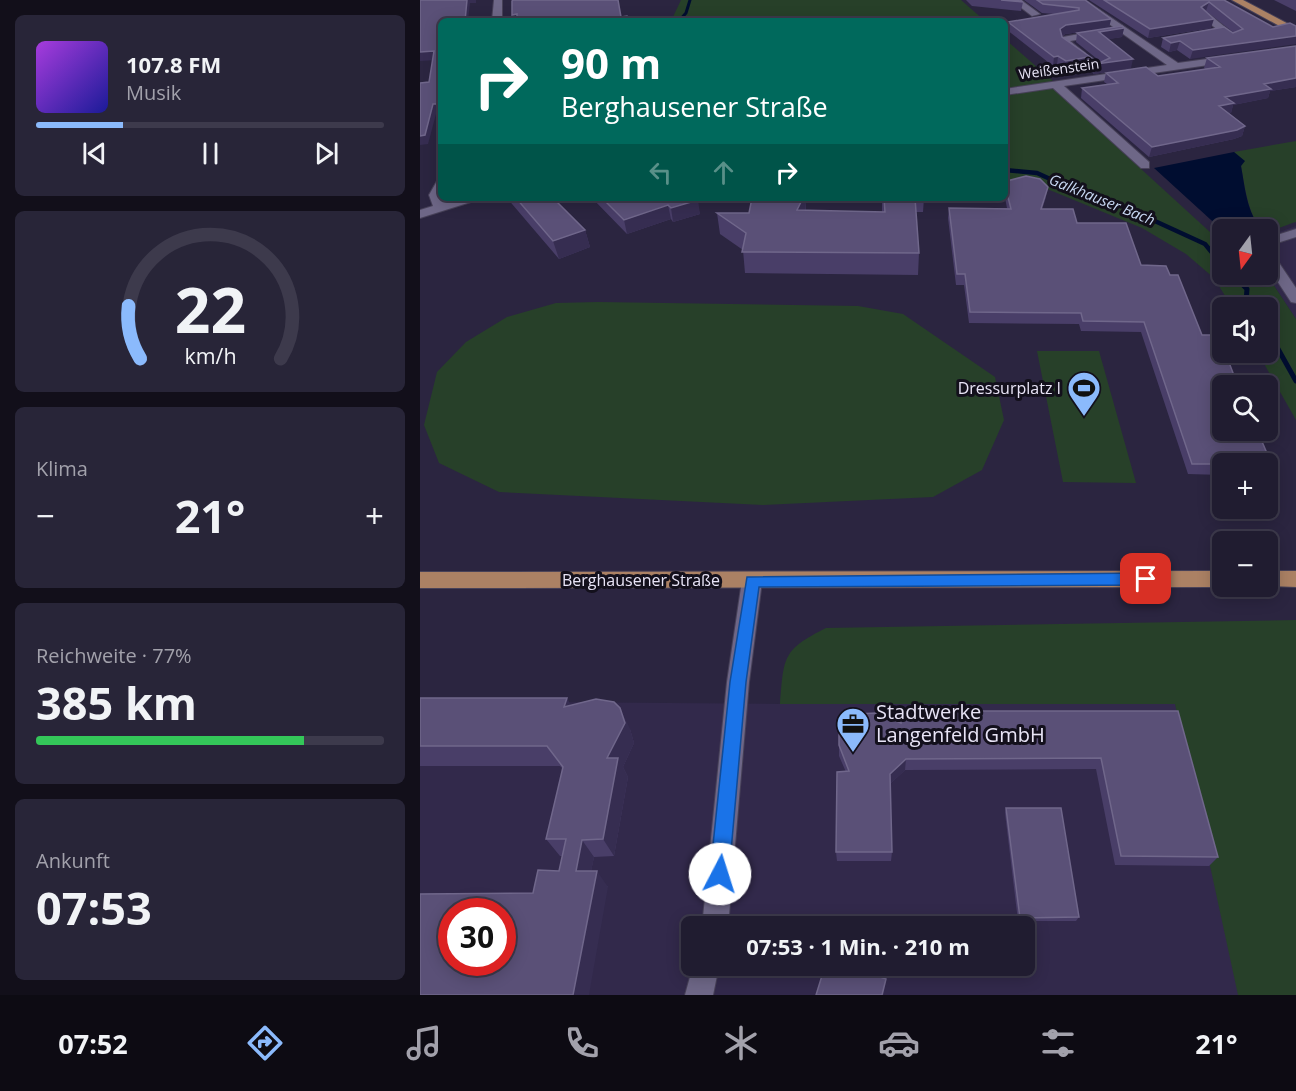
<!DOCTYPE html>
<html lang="de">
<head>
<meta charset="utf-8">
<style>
  :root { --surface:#201c30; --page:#282538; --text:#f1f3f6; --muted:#a2a1ab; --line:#3d3a4c; --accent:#8bbafc }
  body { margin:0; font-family:"Open Sans",sans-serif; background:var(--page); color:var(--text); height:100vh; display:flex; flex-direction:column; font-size:22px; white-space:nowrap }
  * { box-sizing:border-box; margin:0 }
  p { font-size:20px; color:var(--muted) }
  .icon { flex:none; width:33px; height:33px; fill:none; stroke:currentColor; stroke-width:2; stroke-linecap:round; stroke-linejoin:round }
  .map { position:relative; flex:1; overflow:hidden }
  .drawer { display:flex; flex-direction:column; gap:15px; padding:15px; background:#120f1a; width:420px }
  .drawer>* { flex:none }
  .hud { position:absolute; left:18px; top:18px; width:570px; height:183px; border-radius:9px; box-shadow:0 3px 15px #0003,0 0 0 2px var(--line); background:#00695c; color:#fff; overflow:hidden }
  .needle { width:39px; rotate:195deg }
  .controls { position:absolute; left:792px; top:219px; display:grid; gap:12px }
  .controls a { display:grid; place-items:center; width:66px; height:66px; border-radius:9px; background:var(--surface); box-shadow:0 3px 15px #0003,0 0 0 2px var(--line); font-size:30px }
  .speed { position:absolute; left:18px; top:898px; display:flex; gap:12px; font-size:30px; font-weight:700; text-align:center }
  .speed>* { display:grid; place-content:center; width:78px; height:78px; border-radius:50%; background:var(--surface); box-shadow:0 3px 15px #0003,0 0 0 2px var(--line); line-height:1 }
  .speed .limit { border:9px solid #d22; background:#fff; color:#111 }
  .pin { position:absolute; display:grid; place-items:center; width:51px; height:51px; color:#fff; margin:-26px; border-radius:12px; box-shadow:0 3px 9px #0006 }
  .me { position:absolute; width:66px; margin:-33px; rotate:5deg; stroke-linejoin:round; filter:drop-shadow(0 0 4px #0008) }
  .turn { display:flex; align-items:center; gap:21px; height:126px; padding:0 24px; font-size:27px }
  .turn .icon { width:78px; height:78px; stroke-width:2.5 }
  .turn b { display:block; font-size:42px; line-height:51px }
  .lanes { display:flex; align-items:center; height:57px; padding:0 24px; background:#0003; justify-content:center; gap:30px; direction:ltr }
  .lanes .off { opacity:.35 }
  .big { font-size:45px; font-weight:700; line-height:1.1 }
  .drawer .tile { flex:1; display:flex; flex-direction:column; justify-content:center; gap:9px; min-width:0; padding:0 21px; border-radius:9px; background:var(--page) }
  .drawer .dial { align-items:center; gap:0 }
  .dial svg { height:156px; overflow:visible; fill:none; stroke:var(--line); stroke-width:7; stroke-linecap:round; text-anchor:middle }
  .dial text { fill:var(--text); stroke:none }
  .song { display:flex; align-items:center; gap:18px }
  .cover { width:72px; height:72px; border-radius:9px; background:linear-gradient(135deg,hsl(280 70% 55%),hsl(240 70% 35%)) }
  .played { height:6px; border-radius:3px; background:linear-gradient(90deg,var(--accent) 25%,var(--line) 25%) }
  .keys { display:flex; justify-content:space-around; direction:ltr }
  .heat { display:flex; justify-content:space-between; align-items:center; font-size:33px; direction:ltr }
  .charge { height:9px; border-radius:4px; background:linear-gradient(90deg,#34c759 77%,var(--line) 0) }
  .trip { position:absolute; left:261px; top:916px; width:354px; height:60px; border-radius:9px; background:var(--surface); box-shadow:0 3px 15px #0003,0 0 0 2px var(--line); font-weight:700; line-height:60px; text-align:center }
  .tab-bar { display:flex; height:96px; justify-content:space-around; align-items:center; background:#0d0b13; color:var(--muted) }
  .tab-bar .icon { width:42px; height:42px }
  .tab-bar .selected { color:var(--accent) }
  .tab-bar b { font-size:27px; color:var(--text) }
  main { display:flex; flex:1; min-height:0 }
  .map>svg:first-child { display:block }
  .built { fill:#32294b; fill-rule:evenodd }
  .green { fill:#274029 }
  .water { fill:#000d30 }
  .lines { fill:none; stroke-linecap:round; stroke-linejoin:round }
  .stream-far2 { stroke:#000d30; stroke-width:3 }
  .stream-far1 { stroke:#000d30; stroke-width:4.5 }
  .stream { stroke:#000d30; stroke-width:5 }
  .minor-casing { stroke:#474158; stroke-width:2 }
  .major-casing { stroke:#474158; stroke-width:2 }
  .minor { fill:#6e6787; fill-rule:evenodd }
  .major { fill:#ab8164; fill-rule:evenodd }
  .wall { fill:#493e68 }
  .shaded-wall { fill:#362d51 }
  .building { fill:#5a5077; stroke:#70678b; stroke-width:1.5; fill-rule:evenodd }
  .route { fill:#1a73e8; stroke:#114b97; stroke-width:1.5 }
  .labels { text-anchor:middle; stroke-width:6; stroke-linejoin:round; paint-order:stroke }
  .far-street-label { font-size:14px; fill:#e8e4f6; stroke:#13101c }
  .far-water-label { font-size:15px; font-style:italic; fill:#c8d8f3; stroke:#13101c }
  .poi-label { font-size:16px; fill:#e8e4f6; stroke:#13101c; text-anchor:end }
  .street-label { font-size:16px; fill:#e8e4f6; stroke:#13101c }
  .near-poi-label { font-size:20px; fill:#e8e4f6; stroke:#13101c; text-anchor:start }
</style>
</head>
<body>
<main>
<section class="drawer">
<div class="tile">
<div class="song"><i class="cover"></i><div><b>107.8 FM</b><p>Musik</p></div></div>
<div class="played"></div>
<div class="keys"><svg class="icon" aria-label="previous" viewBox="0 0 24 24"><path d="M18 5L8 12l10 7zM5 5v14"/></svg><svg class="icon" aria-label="pause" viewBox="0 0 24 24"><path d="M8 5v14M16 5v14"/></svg><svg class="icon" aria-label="next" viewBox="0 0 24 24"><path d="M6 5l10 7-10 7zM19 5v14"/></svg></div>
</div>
<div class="tile dial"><svg viewBox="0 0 100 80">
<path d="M14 69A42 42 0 1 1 86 69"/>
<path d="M14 69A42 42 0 0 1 8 42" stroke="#8bbafc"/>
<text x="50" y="56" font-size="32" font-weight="700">22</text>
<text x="50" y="72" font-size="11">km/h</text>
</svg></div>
<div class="tile"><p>Klima</p>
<div class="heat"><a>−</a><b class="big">21°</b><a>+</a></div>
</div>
<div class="tile"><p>Reichweite · 77%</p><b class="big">385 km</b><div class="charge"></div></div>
<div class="tile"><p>Ankunft</p><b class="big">07:53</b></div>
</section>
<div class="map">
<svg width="876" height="995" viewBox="0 0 876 995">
  <rect width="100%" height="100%" fill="#2b2540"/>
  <path class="built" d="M 876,226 L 876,319 L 847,275 L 848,236 Z
    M 0,701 L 360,704 L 755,704 L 876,995 L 0,995 ZM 32,912 L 82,912 L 82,963 L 32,963 ZM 272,927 L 604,927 L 604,966 L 272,966 Z"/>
  <path class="green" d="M 261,0 L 541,0 L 565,21 L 251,21 Z
    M 585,39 L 633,81 L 627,83 L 802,243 L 802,274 L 847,275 L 876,319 L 876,420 L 838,353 L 848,352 L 848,308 L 812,307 L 794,278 L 766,254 L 722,228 L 615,184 L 585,179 Z
    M 876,141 L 876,222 C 868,224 857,230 849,230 C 830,232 824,182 821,166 L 824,161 L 814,152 Z
    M 178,302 L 438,306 L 483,314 L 575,377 L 584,420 L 562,470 L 513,497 L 343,505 L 79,492 L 19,463 L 4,425 L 17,372 L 46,342 L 87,317 L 136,303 Z
    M 617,351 L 679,351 L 716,483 L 643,482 Z
    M 876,620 L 876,995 L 818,995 L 755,704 L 360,704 C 364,657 362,650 406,628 Z"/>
  <path class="water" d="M 814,152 L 825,161 L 821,166 C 825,187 827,214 842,229 L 802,230 L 734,168 Z"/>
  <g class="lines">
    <path class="stream-far2" d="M 259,21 L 266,13 L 270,0"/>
    <path class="stream-far1" d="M 585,170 L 617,173 L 663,194 L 689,200 L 785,244 L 802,265"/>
    <path class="stream" d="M 812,274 L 827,289 L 826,302 L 830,308
      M 848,331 L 876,381"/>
    <defs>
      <path id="minor" d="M 74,0 L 82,0 L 82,21 L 72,21 Z
        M 591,0 L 601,0 L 620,14 L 612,16 Z
        M 655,0 L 665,0 L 758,63 L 809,56 L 814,59 L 809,62 L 644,86 L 729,162 L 729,168 L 721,168 L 633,88 L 585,95 L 585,89 L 747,65 Z
        M 783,14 L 789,14 L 816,36 L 816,40 L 810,40 L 783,18 Z
        M 681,30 L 686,33 L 684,35 L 650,41 L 665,53 L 665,57 L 659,57 L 640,42 L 643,37 Z
        M 21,180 L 21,198 L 24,202 L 37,198 L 56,198 L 54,201 L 0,218 L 0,210 L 13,206 L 9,195 L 17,181 Z
        M 876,229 L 876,237 L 848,246 L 848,238 Z
        M 848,253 L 853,254 L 876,288 L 876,303 L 871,302 L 848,267 Z
        M 332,573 L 339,575 L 342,581 L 329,682 L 308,927 L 282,927 L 307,682 L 322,581 L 325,575 Z
        M 273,966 L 299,966 L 293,995 L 265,995 Z"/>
      <path id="major" d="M 812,0 L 823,0 L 876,28 L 876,35 Z
        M 802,571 L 802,587 L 0,588 L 0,572 Z
        M 848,571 L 876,571 L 876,587 L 847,586 Z"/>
    </defs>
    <use href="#minor" class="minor-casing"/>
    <use href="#major" class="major-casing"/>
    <use href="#minor" class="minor"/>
    <use href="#major" class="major"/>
  </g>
  <path class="wall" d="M 546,0 L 600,0 L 603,2 L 601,11 L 552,6 Z
    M 604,0 L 665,0 L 691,19 L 689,28 L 645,34 L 642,37 L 679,63 L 681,62 L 656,42 L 657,33 L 704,28 L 702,37 L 688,39 L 711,68 L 674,74 L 666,66 L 644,70 L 637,65 L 633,66 L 587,30 L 588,22 L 635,14 L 622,13 Z
    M 669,0 L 804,0 L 853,27 L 770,59 L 757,50 L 749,52 L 741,47 L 743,38 L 814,33 L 786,11 L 791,28 L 728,38 Z
    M 854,0 L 876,0 L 876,11 Z
    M 876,46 L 876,87 L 850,91 L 848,98 L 813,105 L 811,113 L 809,113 L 825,126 L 822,136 L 814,139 L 729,157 L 661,98 L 662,88 L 687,84 L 684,82 L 686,73 L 738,76 L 785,69 L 784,68 L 787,58 Z
    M 585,185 L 626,197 L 622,209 L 657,223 L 721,265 L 750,275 L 852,465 L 848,473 L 848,464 L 802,464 L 802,475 L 768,474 L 721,332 L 661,331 L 659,324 L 549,323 L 544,285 L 536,285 L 528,218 L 529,208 L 587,208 L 585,198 Z
    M 87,198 L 133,198 L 165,230 L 170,247 L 139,259 Z
    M 172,198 L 275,198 L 280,214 L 253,222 L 251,219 L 207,234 Z
    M 332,198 L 385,198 L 386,210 L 462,212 L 462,198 L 504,198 L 503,212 L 496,212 L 499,253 L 498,275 L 325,273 L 323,250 L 300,234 L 297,213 L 329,213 Z
    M 0,698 L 151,705 L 210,729 L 214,743 L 203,767 L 208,777 L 194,856 L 174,857 L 171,871 L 188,887 L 113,893 L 139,871 L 142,856 L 140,856 L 126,839 L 143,769 L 140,766 L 0,766 Z
    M 481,711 L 758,711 L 798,857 L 789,866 L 695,865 L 676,769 L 485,770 L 470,784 L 472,852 L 471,861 L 417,861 L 416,852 L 426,772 L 419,756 L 419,735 L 480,723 Z
    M 586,808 L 659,917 L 656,921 L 598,921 L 585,813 Z"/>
  <path class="shaded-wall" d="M 47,0 L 56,0 L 56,3 L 50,3 L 48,21 L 45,21 Z
    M 789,2 L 786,11 L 779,16 L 781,7 Z
    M 97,14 L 99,21 L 93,21 L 92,15 Z
    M 691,19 L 689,28 L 645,34 L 639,38 L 640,29 L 646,25 Z
    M 794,19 L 791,28 L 728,38 L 730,29 Z
    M 704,28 L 702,37 L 677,41 L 679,32 Z
    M 876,36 L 876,44 L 770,59 L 773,50 Z
    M 760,41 L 757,50 L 749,52 L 751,43 Z
    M 14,51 L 17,60 L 0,61 L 0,52 Z
    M 638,56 L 637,65 L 633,66 L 634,57 Z
    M 668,57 L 666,66 L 644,70 L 646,61 Z
    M 713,59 L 711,68 L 674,74 L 676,64 Z
    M 876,78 L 876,87 L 850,91 L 848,98 L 813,105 L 811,113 L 796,116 L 799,106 L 805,97 L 844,84 Z
    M 13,104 L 21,104 L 21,113 L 16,114 L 8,144 L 0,145 L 0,136 Z
    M 825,126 L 822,136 L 814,139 L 729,157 L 732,147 Z
    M 628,187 L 626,197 L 619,219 L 621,209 Z
    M 383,198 L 385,198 L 386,216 L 377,210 Z
    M 278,200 L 280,214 L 253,222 L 251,208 Z
    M 248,205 L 251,219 L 207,234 L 204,220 Z
    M 165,230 L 170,247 L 139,259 L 133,241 Z
    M 147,698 L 158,719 L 144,707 Z
    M 200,708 L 210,729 L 214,743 L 203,767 L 208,777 L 194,856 L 183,839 L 187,758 Z
    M 486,759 L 485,770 L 469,785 L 470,774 Z
    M 162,840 L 174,857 L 168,887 L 156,871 Z
    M 177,871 L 188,887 L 169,995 L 153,995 Z
    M 466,979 L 464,995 L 462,995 Z"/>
  <path class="building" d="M 0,0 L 47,0 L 45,21 L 21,21 L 21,104 L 13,104 L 5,135 L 0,136 L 0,83 L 9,82 L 14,51 L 0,52 Z
    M 93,0 L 198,0 L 201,17 L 207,16 L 208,21 L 97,21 L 97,14 L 92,15 L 92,1 Z
    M 581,0 L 600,0 L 603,2 Z
    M 617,0 L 665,0 L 691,19 L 646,25 L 640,29 L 642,37 L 679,63 L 690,58 L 657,33 L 702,26 L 704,28 L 679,32 L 713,59 L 676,64 L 668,57 L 646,61 L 638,56 L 634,57 L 588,22 L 659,10 L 659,8 L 623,4 Z
    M 684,0 L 804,0 L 853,27 L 870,23 L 876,26 L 876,36 L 773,50 L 760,41 L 751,43 L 743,38 L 804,27 L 813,33 L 823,29 L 789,2 L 781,7 L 794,19 L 730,29 Z
    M 876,46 L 876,78 L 844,84 L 851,89 L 805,97 L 814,103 L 799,106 L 825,126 L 817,130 L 732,147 L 662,88 L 698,83 L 686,73 L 726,67 L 738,76 L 800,67 L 787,58 Z
    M 606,176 L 620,179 L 628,187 L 621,209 L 653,209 L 657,223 L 706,223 L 721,265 L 746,266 L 750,275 L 758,275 L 782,335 L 797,335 L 802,347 L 802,352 L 805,352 L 818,386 L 802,386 L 802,430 L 837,430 L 852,465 L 848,465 L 848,464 L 772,464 L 724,322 L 663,321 L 661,313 L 550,312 L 545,274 L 537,274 L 529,208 L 591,209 L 585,185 L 587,181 Z
    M 96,198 L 133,198 L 165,230 L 133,241 Z
    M 182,198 L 275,198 L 278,200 L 251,208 L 248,205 L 204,220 Z
    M 332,198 L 383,198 L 377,210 L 465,212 L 464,198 L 495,198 L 499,253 L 322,252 L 326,233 L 297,213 L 329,213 Z
    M 0,698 L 147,698 L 144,707 L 176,699 L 194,702 L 200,708 L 205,723 L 187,758 L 198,758 L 183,839 L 162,840 L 156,871 L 177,871 L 153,995 L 0,995 L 0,894 L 113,893 L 118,870 L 139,871 L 146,839 L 126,839 L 143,767 L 127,746 L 0,746 ZM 32,912 L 82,912 L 82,963 L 32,963 Z
    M 481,711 L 758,711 L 798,857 L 701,856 L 681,758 L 486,759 L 470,774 L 472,852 L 416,852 L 417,772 L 429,771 L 419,745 L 419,735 L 424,723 L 435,714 L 457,713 L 481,723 Z
    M 586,808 L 641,808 L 659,917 L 600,918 Z
    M 405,966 L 429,966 L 466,979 L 462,995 L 396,995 Z"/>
  <path class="route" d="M 726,573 L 731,575 L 733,579 L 731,583 L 726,585 L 339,587 L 326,682 L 309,874 L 307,881 L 300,884 L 293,881 L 290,874 L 310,682 L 327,577 Z"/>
  <defs>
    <symbol id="stadium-pin" viewBox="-11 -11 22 30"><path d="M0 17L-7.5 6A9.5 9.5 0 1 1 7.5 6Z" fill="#8bbafc" stroke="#13101c"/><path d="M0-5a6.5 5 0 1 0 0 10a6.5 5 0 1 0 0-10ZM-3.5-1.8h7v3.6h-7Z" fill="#111"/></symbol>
    <symbol id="office-pin" viewBox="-11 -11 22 30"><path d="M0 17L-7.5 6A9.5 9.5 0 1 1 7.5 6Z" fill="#8bbafc" stroke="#13101c"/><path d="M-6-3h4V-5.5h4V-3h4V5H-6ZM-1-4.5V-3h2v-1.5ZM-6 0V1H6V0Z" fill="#111"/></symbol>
  </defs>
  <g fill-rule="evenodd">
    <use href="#stadium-pin" x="645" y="369" width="38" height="52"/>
    <use href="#office-pin" x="414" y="705" width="38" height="52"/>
  </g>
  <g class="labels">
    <g class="far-street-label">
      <text transform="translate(639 69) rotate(-8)" y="5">Weißenstein</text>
    </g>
    <g class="far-water-label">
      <text transform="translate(682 200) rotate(22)" y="5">Galkhauser Bach</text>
    </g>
    <g class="poi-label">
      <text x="641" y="394">Dressurplatz I</text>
    </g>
    <g class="street-label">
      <text x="221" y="586">Berghausener Straße</text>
    </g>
    <g class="near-poi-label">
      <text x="456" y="719">Stadtwerke<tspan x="456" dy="23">Langenfeld GmbH</tspan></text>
    </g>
  </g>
</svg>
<div class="controls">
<a><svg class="needle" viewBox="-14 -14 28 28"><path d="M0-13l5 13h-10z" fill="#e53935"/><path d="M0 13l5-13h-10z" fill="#a2a1ab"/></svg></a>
<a><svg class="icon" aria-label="sound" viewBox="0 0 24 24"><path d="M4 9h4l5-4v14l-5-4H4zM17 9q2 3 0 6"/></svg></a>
<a><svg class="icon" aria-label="search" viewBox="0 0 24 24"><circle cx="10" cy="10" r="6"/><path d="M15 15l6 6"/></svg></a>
<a>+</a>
<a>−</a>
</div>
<div class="speed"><div class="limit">30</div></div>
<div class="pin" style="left:726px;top:579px;background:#d93025"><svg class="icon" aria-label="arrive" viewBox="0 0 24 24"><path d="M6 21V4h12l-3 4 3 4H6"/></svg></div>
<svg class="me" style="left:300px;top:874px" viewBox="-20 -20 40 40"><circle r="19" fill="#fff"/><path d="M0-13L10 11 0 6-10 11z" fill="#1a73e8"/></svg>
<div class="trip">07:53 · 1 Min. · 210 m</div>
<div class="hud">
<div class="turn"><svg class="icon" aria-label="right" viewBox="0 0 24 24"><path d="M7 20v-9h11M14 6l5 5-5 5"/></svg><div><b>90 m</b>Berghausener Straße</div></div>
<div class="lanes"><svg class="icon off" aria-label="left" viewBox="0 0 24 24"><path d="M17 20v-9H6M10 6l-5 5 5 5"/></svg><svg class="icon off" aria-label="ahead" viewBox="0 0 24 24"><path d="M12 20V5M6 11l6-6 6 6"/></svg><svg class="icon" aria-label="right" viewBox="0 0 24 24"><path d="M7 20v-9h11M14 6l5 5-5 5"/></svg></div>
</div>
</div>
</main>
<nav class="tab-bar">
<b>07:52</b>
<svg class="icon selected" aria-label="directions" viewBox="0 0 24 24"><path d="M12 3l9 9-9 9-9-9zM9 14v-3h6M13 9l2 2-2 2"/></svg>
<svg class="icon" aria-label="music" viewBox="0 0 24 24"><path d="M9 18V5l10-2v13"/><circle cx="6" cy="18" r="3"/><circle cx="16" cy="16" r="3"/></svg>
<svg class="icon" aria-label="phone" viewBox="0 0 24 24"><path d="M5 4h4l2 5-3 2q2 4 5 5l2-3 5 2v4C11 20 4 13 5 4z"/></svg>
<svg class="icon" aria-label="climate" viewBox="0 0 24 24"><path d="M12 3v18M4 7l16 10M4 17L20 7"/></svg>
<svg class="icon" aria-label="car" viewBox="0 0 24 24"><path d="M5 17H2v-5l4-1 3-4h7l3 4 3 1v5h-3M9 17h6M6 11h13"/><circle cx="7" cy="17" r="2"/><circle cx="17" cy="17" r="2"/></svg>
<svg class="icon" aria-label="filters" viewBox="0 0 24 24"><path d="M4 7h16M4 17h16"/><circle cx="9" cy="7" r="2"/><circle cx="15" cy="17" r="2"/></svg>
<b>21°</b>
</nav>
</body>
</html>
